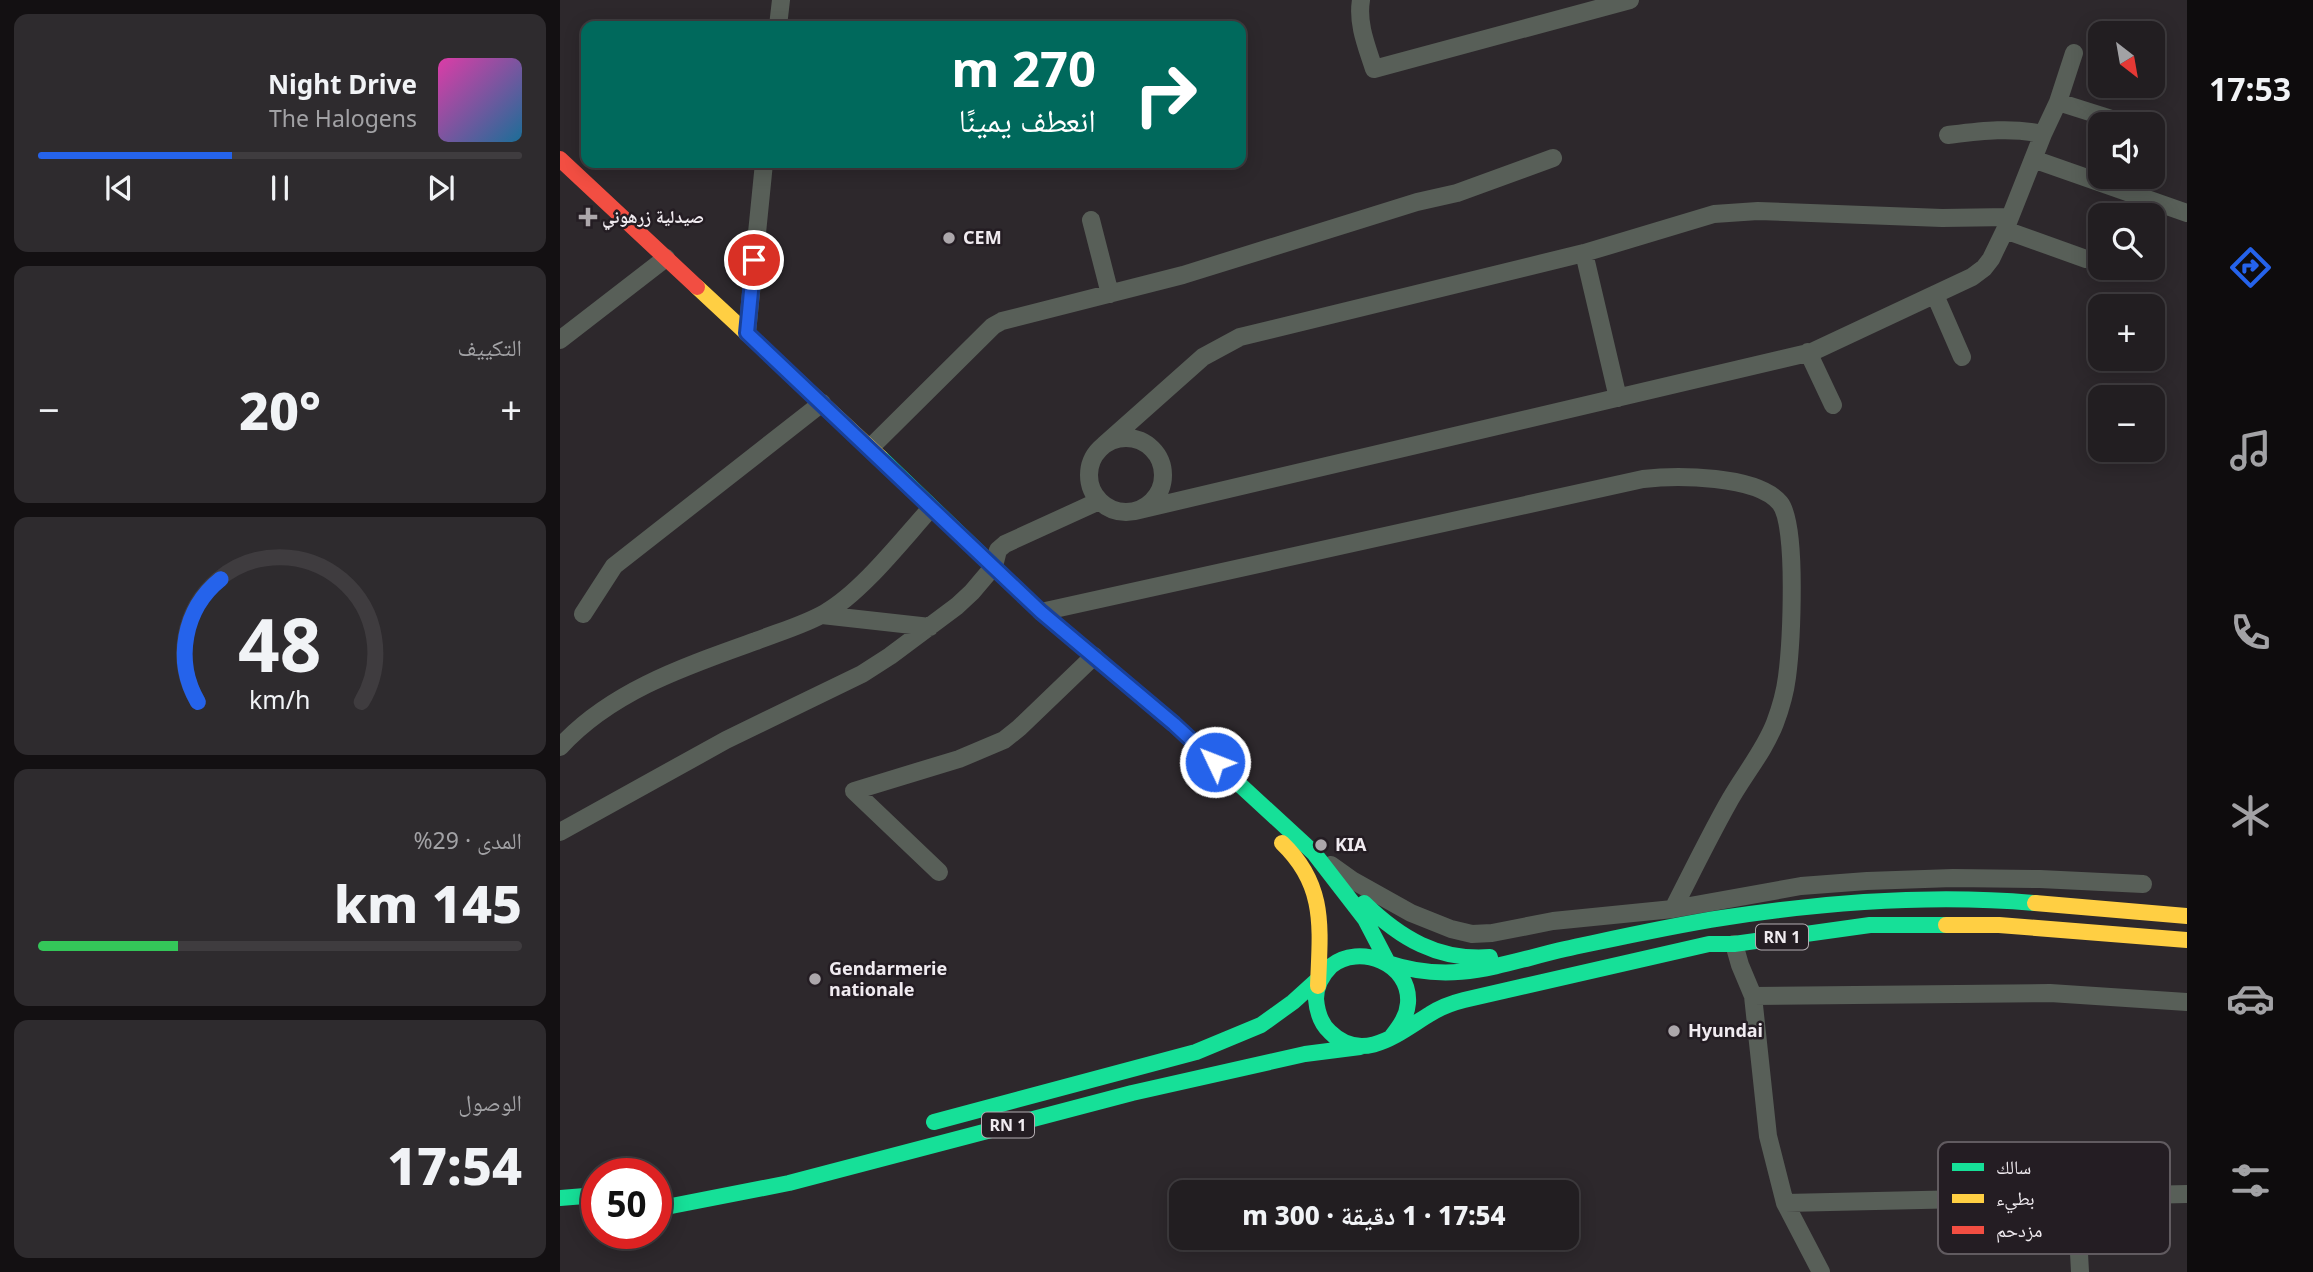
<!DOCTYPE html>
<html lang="ar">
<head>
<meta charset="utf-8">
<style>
  :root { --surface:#221e21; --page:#2e2b2e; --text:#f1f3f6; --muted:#a2a2a5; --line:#3f3c3f; --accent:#2563eb }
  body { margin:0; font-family:"Noto Sans","Noto Naskh Arabic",sans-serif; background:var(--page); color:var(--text); direction:rtl; height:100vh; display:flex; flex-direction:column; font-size:26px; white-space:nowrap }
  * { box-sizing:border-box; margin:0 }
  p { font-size:23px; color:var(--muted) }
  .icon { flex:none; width:38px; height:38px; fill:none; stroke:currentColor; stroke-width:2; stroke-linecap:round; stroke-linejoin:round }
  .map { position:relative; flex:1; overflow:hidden; direction:ltr }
  .side { display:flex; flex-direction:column; gap:14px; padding:14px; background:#131012; width:560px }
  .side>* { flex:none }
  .guide { position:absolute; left:21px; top:21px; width:665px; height:147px; border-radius:14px; box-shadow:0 4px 18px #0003,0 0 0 2px var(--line); direction:rtl; background:#00695c; color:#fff; overflow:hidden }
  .needle { width:46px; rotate:149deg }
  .controls { position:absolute; left:1528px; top:21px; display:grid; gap:14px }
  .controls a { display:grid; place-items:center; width:77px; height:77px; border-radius:14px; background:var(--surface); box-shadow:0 4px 18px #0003,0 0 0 2px var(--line); font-size:35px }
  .speed { position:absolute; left:21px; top:1158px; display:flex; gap:14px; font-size:35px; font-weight:700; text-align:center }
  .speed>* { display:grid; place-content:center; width:91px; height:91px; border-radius:50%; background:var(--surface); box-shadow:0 4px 18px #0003,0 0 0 2px var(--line); line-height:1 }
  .speed .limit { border:10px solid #d22; background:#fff; color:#111 }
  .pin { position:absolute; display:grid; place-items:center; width:60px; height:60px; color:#fff; margin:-30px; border:4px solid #fff; border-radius:50%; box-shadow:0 2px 7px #0007 }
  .me { position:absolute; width:77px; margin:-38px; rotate:313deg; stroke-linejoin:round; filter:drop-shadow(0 0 5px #0008) }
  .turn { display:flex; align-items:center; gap:24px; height:147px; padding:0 35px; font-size:32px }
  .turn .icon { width:91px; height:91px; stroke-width:2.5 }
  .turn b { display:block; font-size:49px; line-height:60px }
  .big { font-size:52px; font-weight:800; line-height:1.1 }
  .side .tile { flex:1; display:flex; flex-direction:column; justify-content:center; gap:10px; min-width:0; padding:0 24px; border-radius:14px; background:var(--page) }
  .side .dial { align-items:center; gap:0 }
  .dial svg { height:182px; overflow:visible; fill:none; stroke:var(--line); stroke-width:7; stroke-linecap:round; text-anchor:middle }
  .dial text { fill:var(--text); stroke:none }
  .song { display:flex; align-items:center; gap:21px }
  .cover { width:84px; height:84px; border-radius:10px; background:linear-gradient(135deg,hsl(320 70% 55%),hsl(200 70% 35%)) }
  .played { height:7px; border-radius:4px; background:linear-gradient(90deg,var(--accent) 40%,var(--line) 40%) }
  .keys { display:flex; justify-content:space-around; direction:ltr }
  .heat { display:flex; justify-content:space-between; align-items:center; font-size:38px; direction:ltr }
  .charge { height:10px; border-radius:5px; background:linear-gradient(90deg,#34c759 29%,var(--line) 0) }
  .trip { position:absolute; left:609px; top:1180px; width:410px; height:70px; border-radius:14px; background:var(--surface); box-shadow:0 4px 18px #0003,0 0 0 2px var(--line); font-weight:800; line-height:70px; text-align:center; direction:rtl }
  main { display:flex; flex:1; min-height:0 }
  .tab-bar { display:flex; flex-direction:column; width:126px; justify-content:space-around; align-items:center; background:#0e0c0d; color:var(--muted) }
  .tab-bar .icon { width:49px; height:49px }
  .tab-bar .on { color:var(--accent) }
  .tab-bar b { font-size:32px; color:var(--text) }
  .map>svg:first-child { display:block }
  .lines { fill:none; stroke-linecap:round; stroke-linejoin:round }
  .street { stroke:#585f58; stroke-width:18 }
  .fast { stroke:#16e098; stroke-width:16 }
  .slow { stroke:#ffcf43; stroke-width:16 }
  .jam { stroke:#f24e42; stroke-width:16 }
  .route-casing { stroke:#184099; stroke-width:18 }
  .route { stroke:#2563eb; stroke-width:12 }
  .poi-dot { fill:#aca7ab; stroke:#241d23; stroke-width:2.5 }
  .labels { text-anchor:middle; stroke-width:5; stroke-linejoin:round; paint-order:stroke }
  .shield { fill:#241d23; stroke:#b3adb2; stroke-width:2 }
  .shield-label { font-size:16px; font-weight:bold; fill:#f0ebf0 }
  .poi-label { font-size:18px; font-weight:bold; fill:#f0ebf0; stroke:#241d23; text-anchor:start }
  .key { fill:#241d23; stroke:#615b60; stroke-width:2 }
  .key-label { font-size:19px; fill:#f0ebf0 }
</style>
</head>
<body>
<main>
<nav class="tab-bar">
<b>17:53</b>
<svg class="icon on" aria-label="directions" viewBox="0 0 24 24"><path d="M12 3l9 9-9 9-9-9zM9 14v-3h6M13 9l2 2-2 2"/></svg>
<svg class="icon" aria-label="music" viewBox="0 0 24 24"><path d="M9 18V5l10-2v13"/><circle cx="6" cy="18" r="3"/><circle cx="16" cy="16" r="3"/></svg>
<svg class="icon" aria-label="phone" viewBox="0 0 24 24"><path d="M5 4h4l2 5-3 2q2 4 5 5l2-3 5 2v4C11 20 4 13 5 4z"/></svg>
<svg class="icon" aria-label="climate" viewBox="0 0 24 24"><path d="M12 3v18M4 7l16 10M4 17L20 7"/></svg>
<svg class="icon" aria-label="car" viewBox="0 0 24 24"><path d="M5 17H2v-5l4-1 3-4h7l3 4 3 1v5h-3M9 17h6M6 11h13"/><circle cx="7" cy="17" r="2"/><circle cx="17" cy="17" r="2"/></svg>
<svg class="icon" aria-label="filters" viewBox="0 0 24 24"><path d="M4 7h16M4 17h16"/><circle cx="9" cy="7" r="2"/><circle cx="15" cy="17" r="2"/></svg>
</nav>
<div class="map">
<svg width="1627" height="1272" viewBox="0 0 1627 1272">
  <rect width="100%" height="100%" fill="#2d282c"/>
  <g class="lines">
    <path class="street" d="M 801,0 C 797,24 807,47 814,69 L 1070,0
      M 218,26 L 221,0
      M 1498,102 L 1558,121
      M 1388,135 C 1421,131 1450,127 1483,134
      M 1473,159 L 1627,213
      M 531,220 L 550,294
      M 1445,230 L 1526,259
      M 1024,253 L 1058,398
      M 1375,295 L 1402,357
      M 187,333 L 204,163
      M 0,340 L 106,258
      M 1248,352 L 1273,405
      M529 475a37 37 0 1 1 74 0a37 37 0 1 1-74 0Z
      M 544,445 L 643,357 L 680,337 L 1024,253 L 1154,214 L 1198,211 L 1382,218 L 1450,217
      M 310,448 L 433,326 L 442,321 L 623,275 L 857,202 L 897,193 L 993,158
      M 575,511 L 1252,352 L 1412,277 L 1424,268 L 1431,259 L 1445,230 L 1483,134 L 1498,102 L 1514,53
      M 481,612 L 1083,479 C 1116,475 1197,475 1220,503 C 1238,525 1231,646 1227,677 C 1225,693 1221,707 1215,723 C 1204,752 1182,777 1167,805 C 1148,839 1131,874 1113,909
      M 23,614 L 54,566 L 262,403
      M 262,615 L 370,627
      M 0,747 C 51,691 126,666 196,641 C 219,632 244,625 265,613 C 302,592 342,540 371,508
      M 0,832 L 166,740 L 302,674 L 330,656 L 397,606 L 412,592 L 434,566 L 438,550 L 445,544 L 539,501
      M 771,865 L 792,880 L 851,913 L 891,929 L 912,934 L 932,933 L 993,921 L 1113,909 L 1241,886 L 1307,881 L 1393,878 L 1480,879 L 1583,884
      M 379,872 L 294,791 L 399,759 L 444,740 L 459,728 L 534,656
      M 1174,944 L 1180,965 L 1193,996 L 1208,1136 L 1225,1203 L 1261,1272
      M 1193,996 L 1490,993 L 1627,1002
      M 1516,1196 L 1520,1272
      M 1225,1203 L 1627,1194"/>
    <path class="fast" d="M 321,458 L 481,612 L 614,724 L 754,853 L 805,919 L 828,963
      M 804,903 C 840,938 878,961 930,957
      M 828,963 C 894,985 940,964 1005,949 C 1057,938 1110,926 1162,918 C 1265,902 1371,894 1475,903
      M 832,1036 C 840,1026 847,1016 848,1003 C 851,963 799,943 771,966 C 762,975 756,986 756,999 C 757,1011 761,1024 770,1032 C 803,1065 840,1032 870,1014 C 881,1007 892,1003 904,1000 L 1149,944 L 1174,944 L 1310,925 L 1386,925
      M 374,1122 L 636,1052 L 701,1025 L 733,1002 L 765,973
      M 0,1198 L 37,1195
      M 96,1209 L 229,1183 L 572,1093 L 745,1054 L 800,1047"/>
    <path class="slow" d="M 137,287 L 321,458
      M 722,843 C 767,886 760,929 758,986
      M 1475,903 L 1627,916
      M 1386,925 L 1439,925 L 1627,940"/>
    <path class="jam" d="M 0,159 L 137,287"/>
  </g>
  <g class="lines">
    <defs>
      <path id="route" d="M 194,260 L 187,333 L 481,612 L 614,724 L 655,762"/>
    </defs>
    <use href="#route" class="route-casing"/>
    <use href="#route" class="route"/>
  </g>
  <g class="poi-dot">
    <path d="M24.5 206.5h7v7h7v7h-7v7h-7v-7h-7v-7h7z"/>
    <circle cx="389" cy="238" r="7"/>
    <circle cx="761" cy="845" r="7"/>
    <circle cx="255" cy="979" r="7"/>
    <circle cx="1114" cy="1031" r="7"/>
  </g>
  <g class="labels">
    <g class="shield">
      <rect x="1196" y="924.5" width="52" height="25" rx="5"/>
      <rect x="422" y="1112.5" width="52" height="25" rx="5"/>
    </g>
    <g class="shield-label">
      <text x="1222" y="943">RN 1</text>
      <text x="448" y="1131">RN 1</text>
    </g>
    <g class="poi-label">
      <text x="42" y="223">صيدلية زرهوني</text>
      <text x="403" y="244">CEM</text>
      <text x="775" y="851">KIA</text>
      <text x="269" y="975">Gendarmerie<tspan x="269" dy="21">nationale</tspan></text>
      <text x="1128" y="1037">Hyundai</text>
    </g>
  </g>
  <rect x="1378" y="1142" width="232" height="112" rx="10" class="key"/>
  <rect x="1392" y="1163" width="32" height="8" fill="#16e098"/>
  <rect x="1392" y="1194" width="32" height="9" fill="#ffcf43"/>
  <rect x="1392" y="1226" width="32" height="8" fill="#f24e42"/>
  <g class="key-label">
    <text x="1436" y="1174">سالك</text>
    <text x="1436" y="1205">بطيء</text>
    <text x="1436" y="1237">مزدحم</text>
  </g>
</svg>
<div class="controls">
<a><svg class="needle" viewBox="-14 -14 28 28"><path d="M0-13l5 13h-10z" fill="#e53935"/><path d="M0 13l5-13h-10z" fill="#a2a2a5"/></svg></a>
<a><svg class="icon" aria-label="sound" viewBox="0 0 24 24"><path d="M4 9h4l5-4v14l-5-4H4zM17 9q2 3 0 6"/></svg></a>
<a><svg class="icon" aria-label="search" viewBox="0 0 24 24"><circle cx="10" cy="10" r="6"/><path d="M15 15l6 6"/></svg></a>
<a>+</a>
<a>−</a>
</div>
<div class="speed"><div class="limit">50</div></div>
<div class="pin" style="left:194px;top:260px;background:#d93025"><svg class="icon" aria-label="arrive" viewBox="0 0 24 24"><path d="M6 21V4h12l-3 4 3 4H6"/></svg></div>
<svg class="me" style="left:655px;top:762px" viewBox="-20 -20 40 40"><circle r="17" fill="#2563eb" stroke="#fff" stroke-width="3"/><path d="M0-11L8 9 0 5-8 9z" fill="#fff"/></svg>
<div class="trip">17:54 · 1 دقيقة · 300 m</div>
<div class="guide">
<div class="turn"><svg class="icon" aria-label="right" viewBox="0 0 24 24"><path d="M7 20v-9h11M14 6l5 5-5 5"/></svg><div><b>270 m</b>انعطف يمينًا</div></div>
</div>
</div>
<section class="side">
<div class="tile">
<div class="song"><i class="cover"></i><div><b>Night Drive</b><p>The Halogens</p></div></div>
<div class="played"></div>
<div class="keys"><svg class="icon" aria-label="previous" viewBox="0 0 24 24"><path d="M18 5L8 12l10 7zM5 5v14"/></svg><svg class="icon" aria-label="pause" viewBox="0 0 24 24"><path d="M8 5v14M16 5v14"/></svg><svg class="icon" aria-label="next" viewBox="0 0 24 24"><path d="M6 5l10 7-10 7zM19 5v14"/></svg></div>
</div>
<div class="tile"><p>التكييف</p>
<div class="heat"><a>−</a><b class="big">20°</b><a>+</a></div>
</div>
<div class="tile dial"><svg viewBox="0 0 100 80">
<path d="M14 69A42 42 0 1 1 86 69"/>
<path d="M14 69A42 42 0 0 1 24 15" stroke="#2563eb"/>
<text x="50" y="56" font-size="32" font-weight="700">48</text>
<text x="50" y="72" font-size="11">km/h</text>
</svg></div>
<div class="tile"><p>المدى · 29%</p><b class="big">145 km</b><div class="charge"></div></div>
<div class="tile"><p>الوصول</p><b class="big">17:54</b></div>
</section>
</main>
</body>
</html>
